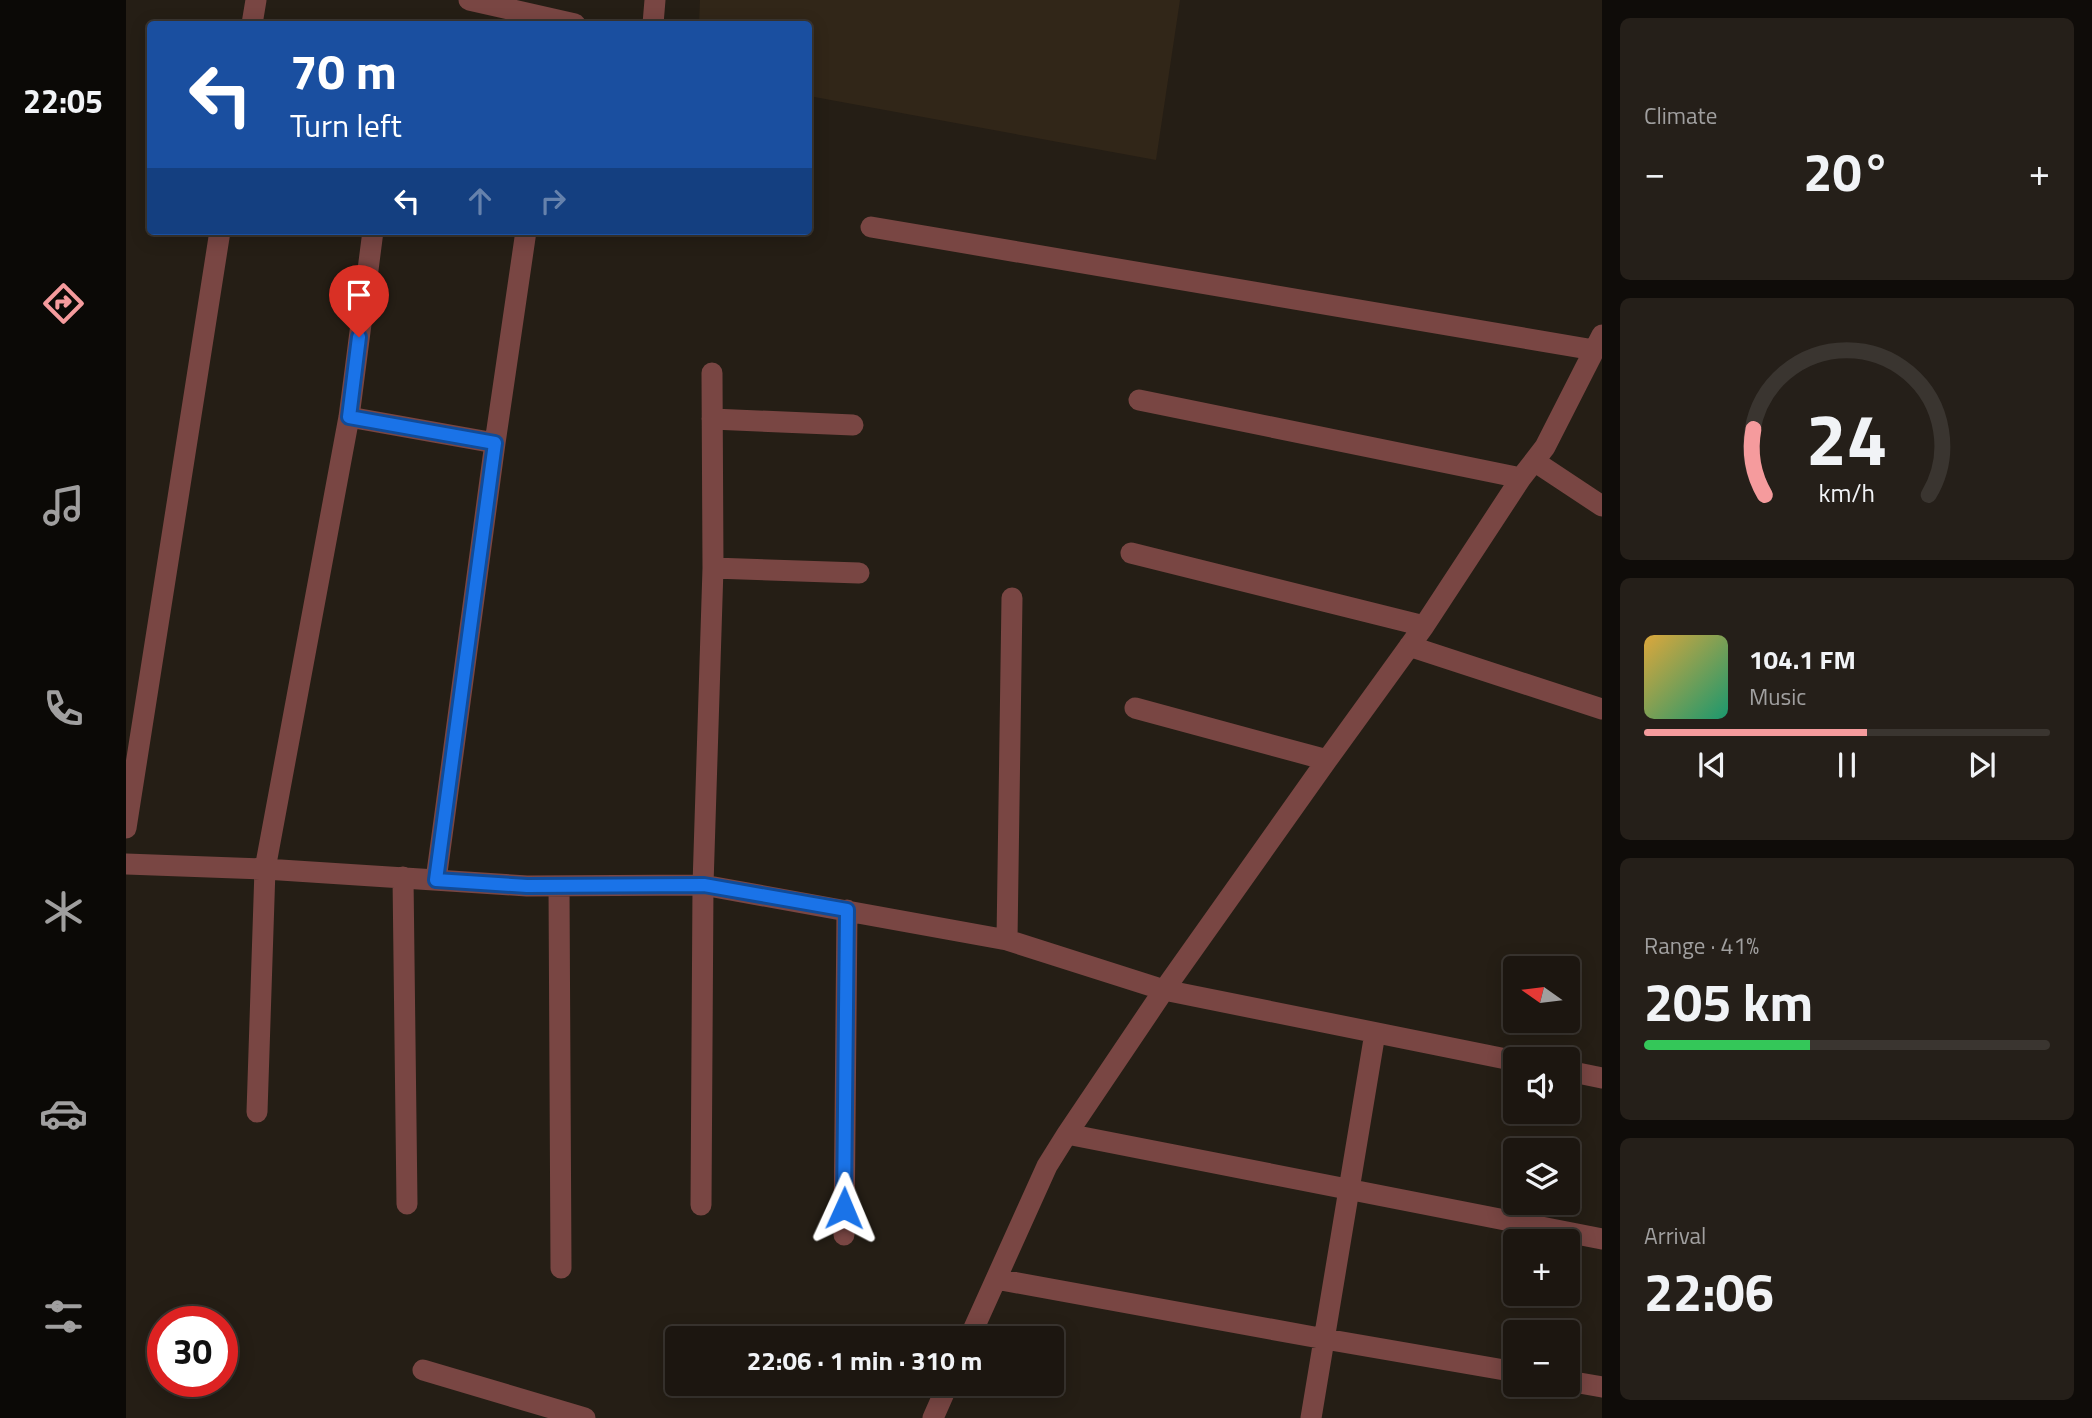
<!DOCTYPE html>
<html lang="en">
<head>
<meta charset="utf-8">
<style>
  :root { --surface:#1c1610; --page:#251f19; --text:#f1f3f6; --muted:#a09f9f; --line:#3a3530; --accent:#f59b9d }
  body { margin:0; font-family:"Titillium Web",sans-serif; background:var(--page); color:var(--text); height:100vh; display:flex; flex-direction:column; font-size:26px; white-space:nowrap }
  * { box-sizing:border-box; margin:0 }
  p { font-size:23px; color:var(--muted) }
  .icon { flex:none; width:38px; height:38px; fill:none; stroke:currentColor; stroke-width:2; stroke-linecap:round; stroke-linejoin:round }
  .map { position:relative; flex:1; overflow:hidden }
  .side { display:flex; flex-direction:column; gap:18px; padding:18px; background:#0f0c09; width:490px }
  .side>* { flex:none }
  .banner { position:absolute; left:21px; top:21px; width:665px; height:214px; border-radius:7px; box-shadow:0 4px 18px #0003,0 0 0 2px var(--line); background:#1a4fa0; color:#fff; overflow:hidden }
  .needle { width:46px; rotate:284deg }
  .fabs { position:absolute; left:1377px; top:956px; display:grid; gap:14px }
  .fabs a { display:grid; place-items:center; width:77px; height:77px; border-radius:7px; background:var(--surface); box-shadow:0 4px 18px #0003,0 0 0 2px var(--line); font-size:35px }
  .speed { position:absolute; left:21px; top:1306px; display:flex; gap:14px; font-size:35px; font-weight:700; text-align:center }
  .speed>* { display:grid; place-content:center; width:91px; height:91px; border-radius:50%; background:var(--surface); box-shadow:0 4px 18px #0003,0 0 0 2px var(--line); line-height:1 }
  .speed .limit { border:10px solid #d22; background:#fff; color:#111 }
  .pin { position:absolute; display:grid; place-items:center; width:60px; height:60px; color:#fff; margin:-72px -30px; border-radius:50% 50% 50% 0; rotate:-45deg; box-shadow:0 0 7px #0007 }
  .pin .icon { rotate:45deg }
  .me { position:absolute; width:77px; margin:-38px; rotate:1deg; stroke-linejoin:round; filter:drop-shadow(0 0 5px #0008) }
  .turn { display:flex; align-items:center; gap:24px; height:147px; padding:0 28px; font-size:32px }
  .turn .icon { width:91px; height:91px; stroke-width:2.5 }
  .turn b { display:block; font-size:49px; line-height:60px }
  .lanes { display:flex; align-items:center; height:66px; padding:0 28px; background:#0003; justify-content:center; gap:35px; direction:ltr }
  .lanes .off { opacity:.35 }
  .big { font-size:52px; font-weight:700; line-height:1.1 }
  .side .tile { flex:1; display:flex; flex-direction:column; justify-content:center; gap:10px; min-width:0; padding:0 24px; border-radius:10px; background:var(--page) }
  .side .dial { align-items:center; gap:0 }
  .dial svg { height:182px; overflow:visible; fill:none; stroke:var(--line); stroke-width:7; stroke-linecap:round; text-anchor:middle }
  .dial text { fill:var(--text); stroke:none }
  .song { display:flex; align-items:center; gap:21px }
  .cover { width:84px; height:84px; border-radius:10px; background:linear-gradient(135deg,hsl(40 70% 55%),hsl(160 70% 35%)) }
  .played { height:7px; border-radius:4px; background:linear-gradient(90deg,var(--accent) 55%,var(--line) 55%) }
  .keys { display:flex; justify-content:space-around; direction:ltr }
  .heat { display:flex; justify-content:space-between; align-items:center; font-size:38px; direction:ltr }
  .charge { height:10px; border-radius:5px; background:linear-gradient(90deg,#34c759 41%,var(--line) 0) }
  .trip { position:absolute; left:539px; top:1326px; width:399px; height:70px; border-radius:7px; background:var(--surface); box-shadow:0 4px 18px #0003,0 0 0 2px var(--line); font-weight:700; line-height:70px; text-align:center }
  main { display:flex; flex:1; min-height:0 }
  .menu { display:flex; flex-direction:column; width:126px; justify-content:space-around; align-items:center; background:#0b0906; color:var(--muted) }
  .menu .icon { width:49px; height:49px }
  .menu .on { color:var(--accent) }
  .menu b { font-size:32px; color:var(--text) }
  .map>svg:first-child { display:block }
  .built { fill:#312618 }
  .lines { fill:none; stroke-linecap:round; stroke-linejoin:round }
  .minor { stroke:#794643; stroke-width:21 }
  .route-casing { stroke:#114b97; stroke-width:18 }
  .route { stroke:#1a73e8; stroke-width:12 }
</style>
</head>
<body>
<main>
<nav class="menu">
<b>22:05</b>
<svg class="icon on" aria-label="directions" viewBox="0 0 24 24"><path d="M12 3l9 9-9 9-9-9zM9 14v-3h6M13 9l2 2-2 2"/></svg>
<svg class="icon" aria-label="music" viewBox="0 0 24 24"><path d="M9 18V5l10-2v13"/><circle cx="6" cy="18" r="3"/><circle cx="16" cy="16" r="3"/></svg>
<svg class="icon" aria-label="phone" viewBox="0 0 24 24"><path d="M5 4h4l2 5-3 2q2 4 5 5l2-3 5 2v4C11 20 4 13 5 4z"/></svg>
<svg class="icon" aria-label="climate" viewBox="0 0 24 24"><path d="M12 3v18M4 7l16 10M4 17L20 7"/></svg>
<svg class="icon" aria-label="car" viewBox="0 0 24 24"><path d="M5 17H2v-5l4-1 3-4h7l3 4 3 1v5h-3M9 17h6M6 11h13"/><circle cx="7" cy="17" r="2"/><circle cx="17" cy="17" r="2"/></svg>
<svg class="icon" aria-label="filters" viewBox="0 0 24 24"><path d="M4 7h16M4 17h16"/><circle cx="9" cy="7" r="2"/><circle cx="15" cy="17" r="2"/></svg>
</nav>
<div class="map">
<svg width="1476" height="1418" viewBox="0 0 1476 1418">
  <rect width="100%" height="100%" fill="#251e15"/>
  <path class="built" d="M 574,0 L 1054,0 L 1030,160 L 683,96 L 682,24 L 573,24 Z"/>
  <g class="lines">
    <path class="minor" d="M 343,0 L 449,24
      M 126,24 L 130,0
      M 527,24 L 529,0
      M 745,227 L 1468,350
      M 1013,400 L 1395,478
      M 223,417 L 369,443
      M 586,419 L 727,425
      M 1408,461 L 1476,506
      M 1005,553 L 1298,626
      M 587,568 L 733,573
      M 1283,646 L 1476,709
      M 1009,708 L 1201,760
      M 0,828 L 94,231
      M 0,864 L 139,869 L 401,886 L 577,885 L 881,940 L 1038,990 L 1390,1061
      M 277,877 L 281,1204
      M 310,880 L 369,443 L 400,231
      M 433,886 L 435,1268
      M 881,940 L 886,598
      M 1442,1071 L 1476,1078
      M 131,1112 L 139,869 L 223,417 L 247,231
      M 941,1134 L 1476,1239
      M 575,1205 L 577,885 L 587,568 L 586,373
      M 718,1235 L 721,910
      M 870,1279 L 1199,1339 L 1390,1372
      M 843,1339 L 921,1166 L 941,1134 L 1038,990 L 1201,760 L 1298,626 L 1395,478 L 1419,447 L 1476,335
      M 297,1370 L 459,1418
      M 1442,1381 L 1476,1387
      M 807,1418 L 822,1384
      M 1185,1418 L 1249,1033"/>
  </g>
  <g class="lines">
    <defs>
      <path id="route" d="M 233,337 L 223,417 L 369,443 L 310,880 L 401,886 L 578,885 L 721,910 L 718,1208"/>
    </defs>
    <use href="#route" class="route-casing"/>
    <use href="#route" class="route"/>
  </g>
</svg>
<div class="fabs">
<a><svg class="needle" viewBox="-14 -14 28 28"><path d="M0-13l5 13h-10z" fill="#e53935"/><path d="M0 13l5-13h-10z" fill="#a09f9f"/></svg></a>
<a><svg class="icon" aria-label="sound" viewBox="0 0 24 24"><path d="M4 9h4l5-4v14l-5-4H4zM17 9q2 3 0 6"/></svg></a>
<a><svg class="icon" aria-label="layers" viewBox="0 0 24 24"><path d="M12 4l9 5-9 5-9-5zM3 14l9 5 9-5"/></svg></a>
<a>+</a>
<a>−</a>
</div>
<div class="speed"><div class="limit">30</div></div>
<div class="pin" style="left:233px;top:337px;background:#d93025"><svg class="icon" aria-label="arrive" viewBox="0 0 24 24"><path d="M6 21V4h12l-3 4 3 4H6"/></svg></div>
<svg class="me" style="left:718px;top:1208px" viewBox="-20 -20 40 40"><path d="M0-17L14 15 0 8-14 15z" fill="#1a73e8" stroke="#fff" stroke-width="4"/></svg>
<div class="trip">22:06 · 1 min · 310 m</div>
<div class="banner">
<div class="turn"><svg class="icon" aria-label="left" viewBox="0 0 24 24"><path d="M17 20v-9H6M10 6l-5 5 5 5"/></svg><div><b>70 m</b>Turn left</div></div>
<div class="lanes"><svg class="icon" aria-label="left" viewBox="0 0 24 24"><path d="M17 20v-9H6M10 6l-5 5 5 5"/></svg><svg class="icon off" aria-label="ahead" viewBox="0 0 24 24"><path d="M12 20V5M6 11l6-6 6 6"/></svg><svg class="icon off" aria-label="right" viewBox="0 0 24 24"><path d="M7 20v-9h11M14 6l5 5-5 5"/></svg></div>
</div>
</div>
<section class="side">
<div class="tile"><p>Climate</p>
<div class="heat"><a>−</a><b class="big">20°</b><a>+</a></div>
</div>
<div class="tile dial"><svg viewBox="0 0 100 80">
<path d="M14 69A42 42 0 1 1 86 69"/>
<path d="M14 69A42 42 0 0 1 9 40" stroke="#f59b9d"/>
<text x="50" y="56" font-size="32" font-weight="700">24</text>
<text x="50" y="72" font-size="11">km/h</text>
</svg></div>
<div class="tile">
<div class="song"><i class="cover"></i><div><b>104.1 FM</b><p>Music</p></div></div>
<div class="played"></div>
<div class="keys"><svg class="icon" aria-label="previous" viewBox="0 0 24 24"><path d="M18 5L8 12l10 7zM5 5v14"/></svg><svg class="icon" aria-label="pause" viewBox="0 0 24 24"><path d="M8 5v14M16 5v14"/></svg><svg class="icon" aria-label="next" viewBox="0 0 24 24"><path d="M6 5l10 7-10 7zM19 5v14"/></svg></div>
</div>
<div class="tile"><p>Range · 41%</p><b class="big">205 km</b><div class="charge"></div></div>
<div class="tile"><p>Arrival</p><b class="big">22:06</b></div>
</section>
</main>
</body>
</html>
